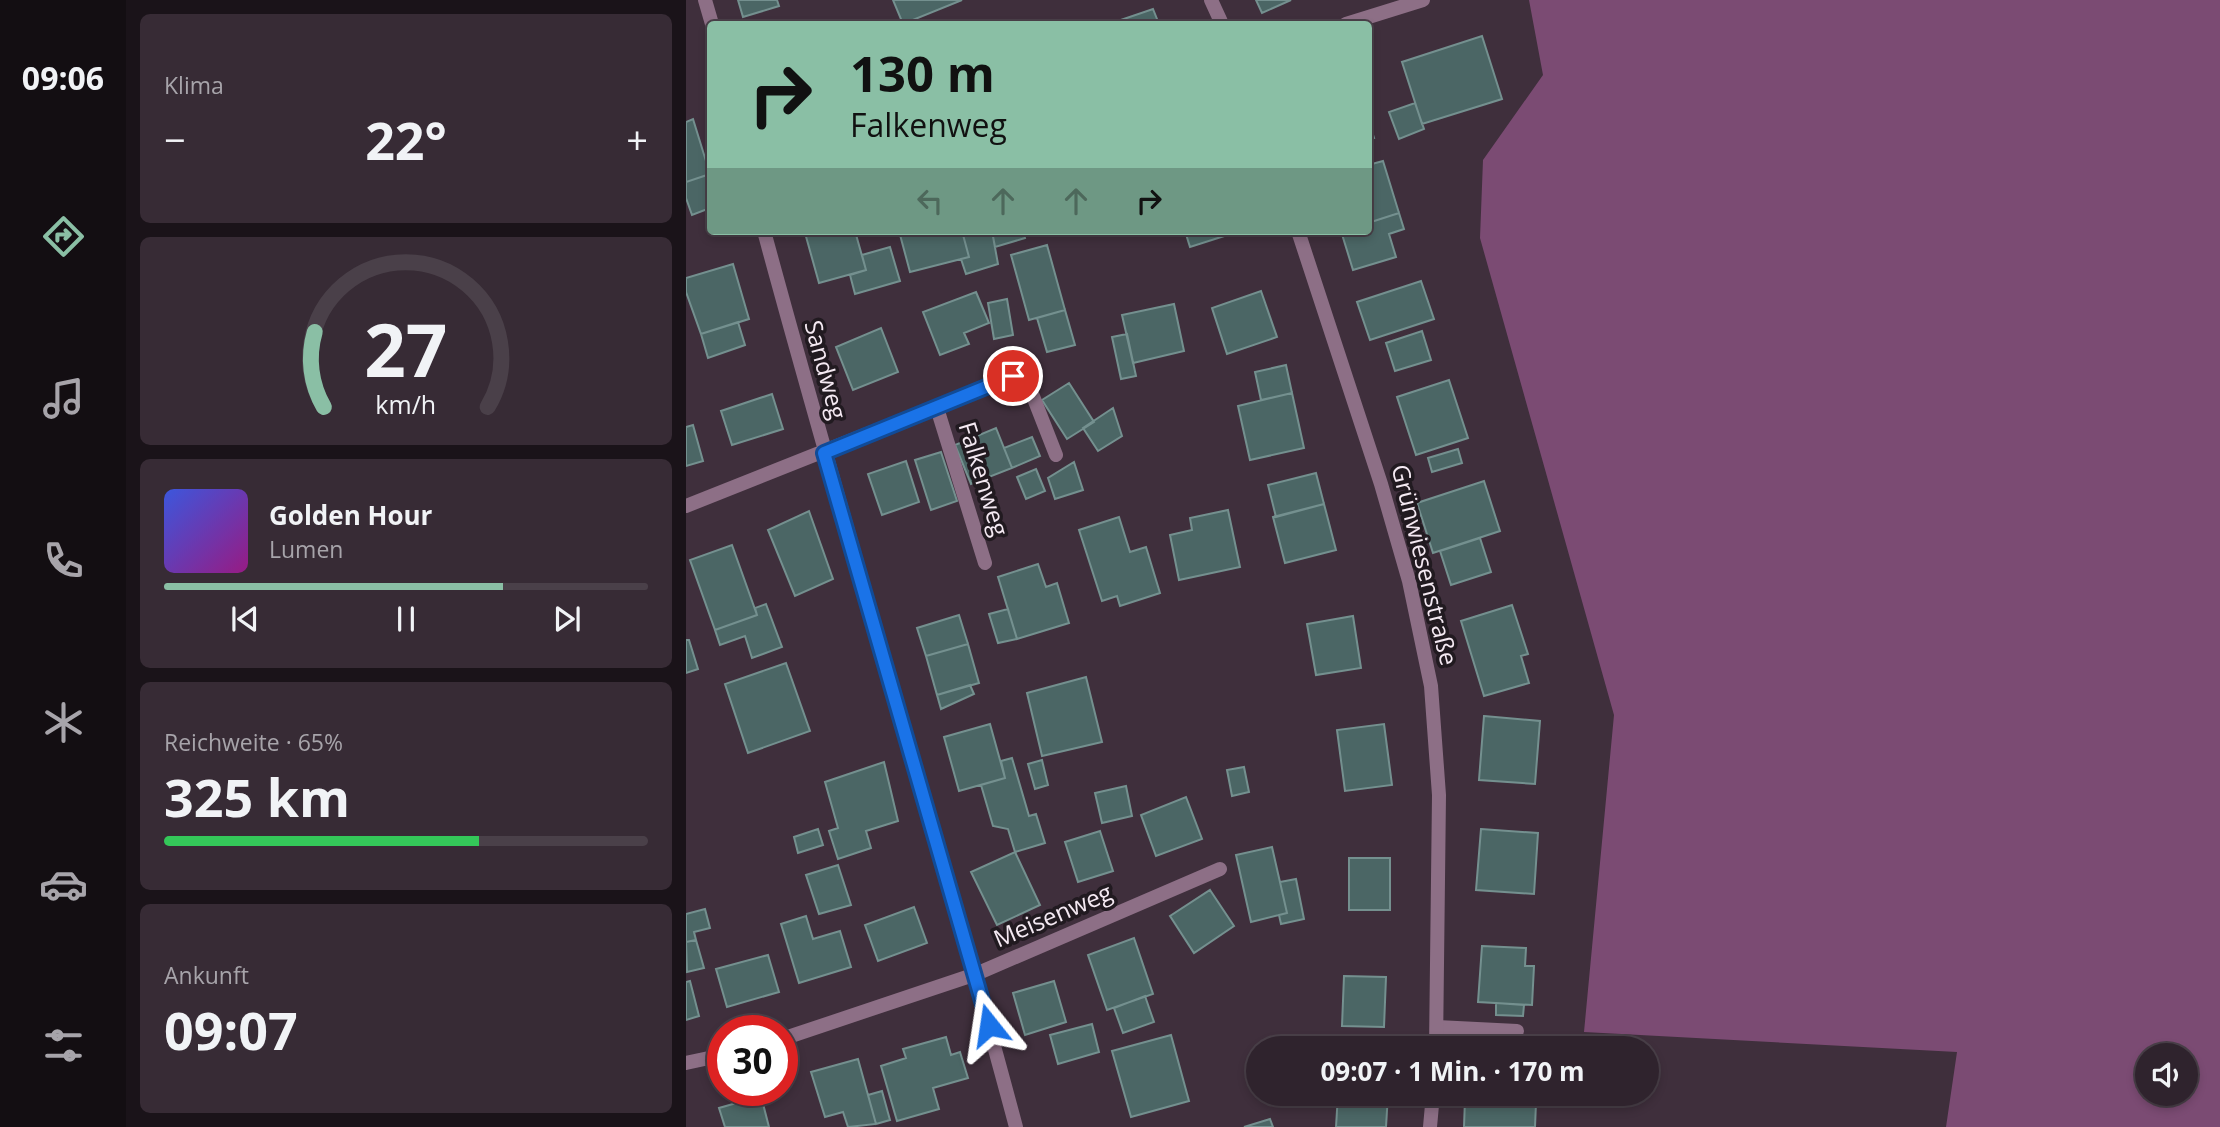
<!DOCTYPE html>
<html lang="de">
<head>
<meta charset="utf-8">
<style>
  :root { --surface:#2f232d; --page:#372b35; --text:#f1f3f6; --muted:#a7a4aa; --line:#4a4049; --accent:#8abfa5 }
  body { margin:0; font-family:"Open Sans",sans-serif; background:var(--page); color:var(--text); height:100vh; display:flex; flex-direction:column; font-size:26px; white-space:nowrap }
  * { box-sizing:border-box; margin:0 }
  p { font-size:23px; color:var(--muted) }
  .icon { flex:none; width:38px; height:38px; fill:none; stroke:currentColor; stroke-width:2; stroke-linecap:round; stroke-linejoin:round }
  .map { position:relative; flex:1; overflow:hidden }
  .details { display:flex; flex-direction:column; gap:14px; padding:14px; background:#1a1319; width:560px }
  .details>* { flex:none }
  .banner { position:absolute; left:21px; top:21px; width:665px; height:214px; border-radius:7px; box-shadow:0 4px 10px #0003,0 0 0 2px var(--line); background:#8abfa5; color:#111; overflow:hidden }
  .tools { position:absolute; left:1449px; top:1043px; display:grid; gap:14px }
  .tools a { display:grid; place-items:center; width:63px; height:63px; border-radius:50%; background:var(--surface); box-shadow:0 4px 10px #0003,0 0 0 2px var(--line); font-size:35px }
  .speed { position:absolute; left:21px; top:1015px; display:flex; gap:14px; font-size:35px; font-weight:700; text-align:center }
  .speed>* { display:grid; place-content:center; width:91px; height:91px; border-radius:50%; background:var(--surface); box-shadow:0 4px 10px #0003,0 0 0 2px var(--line); line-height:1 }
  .speed .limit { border:10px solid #d22; background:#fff; color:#111 }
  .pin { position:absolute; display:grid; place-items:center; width:60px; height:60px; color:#fff; margin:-30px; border:4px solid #fff; border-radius:50%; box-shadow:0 2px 7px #0007 }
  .me { position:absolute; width:77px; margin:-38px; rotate:345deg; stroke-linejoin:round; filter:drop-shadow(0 0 5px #0008) }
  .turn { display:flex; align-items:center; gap:24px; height:147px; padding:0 28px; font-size:32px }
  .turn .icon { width:91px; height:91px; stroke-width:2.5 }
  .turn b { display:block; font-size:49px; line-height:60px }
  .lanes { display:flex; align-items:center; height:66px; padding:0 28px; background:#0003; justify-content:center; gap:35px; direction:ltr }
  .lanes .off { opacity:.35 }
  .big { font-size:52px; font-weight:700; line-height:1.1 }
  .details .tile { flex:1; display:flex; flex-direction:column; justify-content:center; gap:10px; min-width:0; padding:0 24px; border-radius:10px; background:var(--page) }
  .details .dial { align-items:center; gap:0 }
  .dial svg { height:182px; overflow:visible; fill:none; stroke:var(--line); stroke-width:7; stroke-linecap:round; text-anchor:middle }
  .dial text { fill:var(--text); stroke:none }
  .song { display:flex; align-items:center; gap:21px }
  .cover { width:84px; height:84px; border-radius:10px; background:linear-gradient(135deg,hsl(230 70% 55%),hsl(310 70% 35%)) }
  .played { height:7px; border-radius:4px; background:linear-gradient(90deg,var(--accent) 70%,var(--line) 70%) }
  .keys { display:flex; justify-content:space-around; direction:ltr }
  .heat { display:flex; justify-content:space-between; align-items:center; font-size:38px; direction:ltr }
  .charge { height:10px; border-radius:5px; background:linear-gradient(90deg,#34c759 65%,var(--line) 0) }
  .trip { position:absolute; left:560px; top:1036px; width:413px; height:70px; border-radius:35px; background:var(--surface); box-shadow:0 4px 10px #0003,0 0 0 2px var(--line); font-weight:700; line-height:70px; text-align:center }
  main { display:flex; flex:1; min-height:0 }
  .menu { display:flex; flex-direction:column; width:126px; justify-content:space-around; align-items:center; background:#130e12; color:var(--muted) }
  .menu .icon { width:49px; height:49px }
  .menu .current { color:var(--accent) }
  .menu b { font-size:32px; color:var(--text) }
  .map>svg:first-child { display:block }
  .green { fill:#7b4b73; fill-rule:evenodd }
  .building { fill:#4b6665; stroke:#74908f; stroke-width:2 }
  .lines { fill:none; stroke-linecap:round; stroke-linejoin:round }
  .service { stroke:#8d6f86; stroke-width:14 }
  .minor { stroke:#8d6f86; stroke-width:14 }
  .route-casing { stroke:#114b97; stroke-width:18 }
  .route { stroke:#1a73e8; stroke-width:12 }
  .labels { text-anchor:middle; stroke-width:7; stroke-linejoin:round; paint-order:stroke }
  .street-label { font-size:24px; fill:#f4e9f2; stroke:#211a20 }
</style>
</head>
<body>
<main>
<nav class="menu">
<b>09:06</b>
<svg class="icon current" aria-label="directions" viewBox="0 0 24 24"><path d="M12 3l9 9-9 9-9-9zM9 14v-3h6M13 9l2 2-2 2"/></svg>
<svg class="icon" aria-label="music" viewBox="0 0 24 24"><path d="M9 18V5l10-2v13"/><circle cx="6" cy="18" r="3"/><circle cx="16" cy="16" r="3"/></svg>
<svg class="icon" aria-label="phone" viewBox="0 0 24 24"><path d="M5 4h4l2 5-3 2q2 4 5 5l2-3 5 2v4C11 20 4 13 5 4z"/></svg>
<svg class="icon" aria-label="climate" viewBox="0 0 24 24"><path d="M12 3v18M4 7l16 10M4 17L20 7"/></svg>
<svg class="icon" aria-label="car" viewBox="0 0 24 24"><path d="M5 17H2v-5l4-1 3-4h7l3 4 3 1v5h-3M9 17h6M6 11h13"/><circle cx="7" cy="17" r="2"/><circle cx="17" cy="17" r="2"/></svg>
<svg class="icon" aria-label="filters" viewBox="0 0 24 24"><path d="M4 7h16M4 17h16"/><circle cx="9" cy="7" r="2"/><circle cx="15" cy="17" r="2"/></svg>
</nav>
<section class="details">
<div class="tile"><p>Klima</p>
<div class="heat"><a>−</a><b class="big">22°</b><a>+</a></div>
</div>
<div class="tile dial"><svg viewBox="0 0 100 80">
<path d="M14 69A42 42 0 1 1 86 69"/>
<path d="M14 69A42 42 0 0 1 10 36" stroke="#8abfa5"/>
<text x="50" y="56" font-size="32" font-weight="700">27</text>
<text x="50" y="72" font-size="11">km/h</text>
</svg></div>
<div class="tile">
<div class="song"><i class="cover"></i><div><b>Golden Hour</b><p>Lumen</p></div></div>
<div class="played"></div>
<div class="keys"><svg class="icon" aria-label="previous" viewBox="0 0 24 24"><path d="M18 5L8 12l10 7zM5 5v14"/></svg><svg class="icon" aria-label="pause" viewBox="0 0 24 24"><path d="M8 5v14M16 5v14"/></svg><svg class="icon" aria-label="next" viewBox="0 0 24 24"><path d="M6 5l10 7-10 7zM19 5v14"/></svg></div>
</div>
<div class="tile"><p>Reichweite · 65%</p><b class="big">325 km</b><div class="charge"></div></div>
<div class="tile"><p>Ankunft</p><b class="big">09:07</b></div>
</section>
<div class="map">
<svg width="1534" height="1127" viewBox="0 0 1534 1127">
  <rect width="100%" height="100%" fill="#3f2f3c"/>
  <path class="green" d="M 843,0 L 1534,0 L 1534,1127 L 1260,1127 L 1271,1052 L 898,1032 L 928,715 L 794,238 L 797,160 L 857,75 ZM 1461,1055 L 1500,1055 L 1500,1094 L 1461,1094 Z"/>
  <path class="building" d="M 52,0 L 91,0 L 93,6 L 57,17 Z
    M 207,0 L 276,0 L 217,24 Z
    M 570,0 L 605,0 L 576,13 Z
    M 467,9 L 473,24 L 423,24 Z
    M 796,36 L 816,99 L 736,124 L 716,62 Z
    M 729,103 L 738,129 L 713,139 L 703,112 Z
    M 7,119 L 24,174 L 0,182 L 0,122 Z
    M 682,119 L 688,138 L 682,139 Z
    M 697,161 L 713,213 L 682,223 L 682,165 Z
    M 24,174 L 24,208 L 6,215 L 0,198 L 0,182 Z
    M 713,213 L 718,229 L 703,234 L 710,257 L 667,270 L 655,231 L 682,231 L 682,223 Z
    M 125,231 L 169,231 L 180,270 L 133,283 L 119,233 Z
    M 213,231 L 276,231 L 283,257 L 224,272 Z
    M 276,231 L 306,231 L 312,264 L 280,274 L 275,259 L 283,257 Z
    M 306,231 L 337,231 L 339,238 L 309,247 Z
    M 499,231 L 554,231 L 504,247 Z
    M 361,245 L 379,310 L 343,320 L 325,255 Z
    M 204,247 L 214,281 L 169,294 L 164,275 L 180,270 L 176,255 Z
    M 47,264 L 63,319 L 15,334 L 0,292 L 0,278 Z
    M 735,281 L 748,319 L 684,340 L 671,302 Z
    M 575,291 L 591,337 L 541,354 L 526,308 Z
    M 290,292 L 303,323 L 278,333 L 283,344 L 254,355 L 237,312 Z
    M 321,299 L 327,335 L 308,339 L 302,303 Z
    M 488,304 L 498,351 L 447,363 L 436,315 Z
    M 379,310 L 389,345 L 361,352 L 351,318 Z
    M 52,322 L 59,345 L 22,358 L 15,334 Z
    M 195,328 L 212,372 L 167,390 L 150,347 Z
    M 736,331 L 745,360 L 709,371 L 700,343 Z
    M 441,334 L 450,376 L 435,379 L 426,337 Z
    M 600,365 L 606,393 L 575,400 L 569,372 Z
    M 763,380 L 782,438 L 730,455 L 711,397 Z
    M 383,383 L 408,422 L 381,439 L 356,400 Z
    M 606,393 L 618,448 L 564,460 L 552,406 Z
    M 86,394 L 97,429 L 46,445 L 35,411 Z
    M 427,408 L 436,436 L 412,451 L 397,428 Z
    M 7,425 L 17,461 L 0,466 L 0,427 Z
    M 310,428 L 326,468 L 285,484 L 269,445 Z
    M 346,437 L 354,456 L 326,468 L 318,448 Z
    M 772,449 L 776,463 L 746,472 L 742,458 Z
    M 255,452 L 271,501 L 245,510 L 229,460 Z
    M 220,461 L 233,502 L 196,515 L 182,474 Z
    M 388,462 L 397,490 L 369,499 L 362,478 Z
    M 350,469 L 359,491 L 340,499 L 331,477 Z
    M 630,473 L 638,504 L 590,517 L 582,485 Z
    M 798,481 L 814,531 L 747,553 L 731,503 Z
    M 638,504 L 650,550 L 599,563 L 587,517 Z
    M 542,510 L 554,567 L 493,580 L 484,535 L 506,530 L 504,518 Z
    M 123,511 L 147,579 L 109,596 L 82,530 Z
    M 433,517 L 444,552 L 460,547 L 474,593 L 434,606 L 431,596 L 416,601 L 393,530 Z
    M 794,538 L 805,572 L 765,585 L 754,551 Z
    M 46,545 L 71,615 L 29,630 L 4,560 Z
    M 352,564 L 360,587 L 371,583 L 383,623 L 331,639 L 312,577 Z
    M 80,604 L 96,647 L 66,658 L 59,636 L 34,645 L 29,630 L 71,615 L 69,608 Z
    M 826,605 L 842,654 L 835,656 L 843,683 L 798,696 L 775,621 Z
    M 322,609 L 331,639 L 312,643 L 303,614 Z
    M 273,615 L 282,644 L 240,656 L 231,628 Z
    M 667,616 L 675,668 L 630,675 L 621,624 Z
    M 0,640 L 3,640 L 12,669 L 0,673 Z
    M 282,644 L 293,683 L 251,695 L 240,656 Z
    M 100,663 L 124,731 L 62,753 L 39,684 Z
    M 400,677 L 416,742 L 356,756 L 341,693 Z
    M 284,685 L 288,694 L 255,709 L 251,695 Z
    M 798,716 L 854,721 L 849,784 L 793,780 Z
    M 304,724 L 319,778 L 273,791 L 258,737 Z
    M 698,724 L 706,785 L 659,791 L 651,730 Z
    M 326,758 L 343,816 L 350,814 L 359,843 L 329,852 L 322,829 L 307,826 L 295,785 L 319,778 L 315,761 Z
    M 356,760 L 362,785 L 349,789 L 342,764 Z
    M 198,762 L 212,821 L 180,831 L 185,848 L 152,859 L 143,831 L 152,828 L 139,782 Z
    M 558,767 L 563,792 L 546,796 L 541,770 Z
    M 440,786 L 446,816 L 416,823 L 409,793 Z
    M 500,797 L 516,839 L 470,856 L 455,815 Z
    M 132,829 L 137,845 L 112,853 L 108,837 Z
    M 795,829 L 852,833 L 848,894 L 790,890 Z
    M 414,831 L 427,871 L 392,882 L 379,842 Z
    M 586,847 L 601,913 L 565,922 L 550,855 Z
    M 329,852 L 354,905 L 311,925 L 285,872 Z
    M 663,858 L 704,858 L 704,910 L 663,910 Z
    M 152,865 L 165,905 L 133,914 L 120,875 Z
    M 610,879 L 618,919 L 595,924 L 593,915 L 601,913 L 594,882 Z
    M 524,890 L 548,926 L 508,953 L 484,916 Z
    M 228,907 L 241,943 L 192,961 L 179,925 Z
    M 19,909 L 24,928 L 8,932 L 10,940 L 0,942 L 0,914 Z
    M 120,916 L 127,939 L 154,931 L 165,967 L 113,983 L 95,924 Z
    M 448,938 L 467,994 L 421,1010 L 402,955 Z
    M 10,940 L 18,968 L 1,972 L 0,942 Z
    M 796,946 L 840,948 L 839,966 L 848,966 L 846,1005 L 792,1002 Z
    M 82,955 L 93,992 L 41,1007 L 30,969 Z
    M 658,976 L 700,977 L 698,1027 L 656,1026 Z
    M 4,981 L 13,1016 L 0,1020 L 0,982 Z
    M 368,981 L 380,1022 L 339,1035 L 327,993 Z
    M 459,996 L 468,1022 L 437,1033 L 428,1008 Z
    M 810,1003 L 838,1005 L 837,1016 L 810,1015 Z
    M 406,1024 L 413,1052 L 372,1064 L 364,1035 Z
    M 485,1035 L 503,1101 L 445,1117 L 426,1051 Z
    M 260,1037 L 265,1055 L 274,1052 L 282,1078 L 247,1088 L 253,1109 L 211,1121 L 195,1066 L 220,1058 L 217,1049 Z
    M 172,1059 L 190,1124 L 162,1127 L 157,1112 L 139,1117 L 125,1072 Z
    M 196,1091 L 204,1120 L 190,1124 L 182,1095 Z
    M 652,1094 L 702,1094 L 700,1127 L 650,1127 Z
    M 75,1096 L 83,1127 L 39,1127 L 33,1108 Z
    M 779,1099 L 850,1103 L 849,1127 L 778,1127 Z
    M 584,1119 L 587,1127 L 558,1127 Z"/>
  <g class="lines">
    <path class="service" d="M 660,24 L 737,0
      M 751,1027 L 831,1031"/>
    <path class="minor" d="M 19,0 L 26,24
      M 525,0 L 536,24
      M 78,231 C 159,531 250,827 330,1127
      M 612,231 L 695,484 L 723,581 L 745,686 L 753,795 L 750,1048
      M 251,408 L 299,563
      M 0,506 L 327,376 L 343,386 L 370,455
      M 96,1039 L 290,974 L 534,869
      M 0,1063 L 37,1055
      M 744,1127 L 747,1094"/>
  </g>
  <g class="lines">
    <defs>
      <path id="route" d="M 303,1025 L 138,453 L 327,376"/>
    </defs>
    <use href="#route" class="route-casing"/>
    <use href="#route" class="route"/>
  </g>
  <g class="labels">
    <g class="street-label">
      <text transform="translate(139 370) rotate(75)" y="8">Sandweg</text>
      <text transform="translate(297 479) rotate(73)" y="8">Falkenweg</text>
      <text transform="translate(738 565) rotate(76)" y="8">Grünwiesenstraße</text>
      <text transform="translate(367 916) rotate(-23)" y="8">Meisenweg</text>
    </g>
  </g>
</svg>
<div class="tools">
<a><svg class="icon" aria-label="sound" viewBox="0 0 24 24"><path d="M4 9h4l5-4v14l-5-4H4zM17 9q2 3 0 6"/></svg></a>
</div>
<div class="speed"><div class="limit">30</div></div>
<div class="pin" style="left:327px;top:376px;background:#d93025"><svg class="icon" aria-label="arrive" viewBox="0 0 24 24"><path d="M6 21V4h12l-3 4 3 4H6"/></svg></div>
<svg class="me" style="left:303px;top:1025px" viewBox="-20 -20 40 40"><path d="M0-17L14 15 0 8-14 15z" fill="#1a73e8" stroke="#fff" stroke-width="4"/></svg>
<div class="trip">09:07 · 1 Min. · 170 m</div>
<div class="banner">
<div class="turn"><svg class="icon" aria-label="right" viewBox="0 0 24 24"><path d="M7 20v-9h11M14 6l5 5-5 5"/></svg><div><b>130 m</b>Falkenweg</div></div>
<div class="lanes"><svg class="icon off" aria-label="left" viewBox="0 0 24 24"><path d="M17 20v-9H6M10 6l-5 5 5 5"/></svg><svg class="icon off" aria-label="ahead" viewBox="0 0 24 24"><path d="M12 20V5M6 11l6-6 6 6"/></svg><svg class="icon off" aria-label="ahead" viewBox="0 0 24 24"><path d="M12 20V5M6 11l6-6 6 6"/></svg><svg class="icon" aria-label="right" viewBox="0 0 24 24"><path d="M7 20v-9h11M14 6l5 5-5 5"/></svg></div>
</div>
</div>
</main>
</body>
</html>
